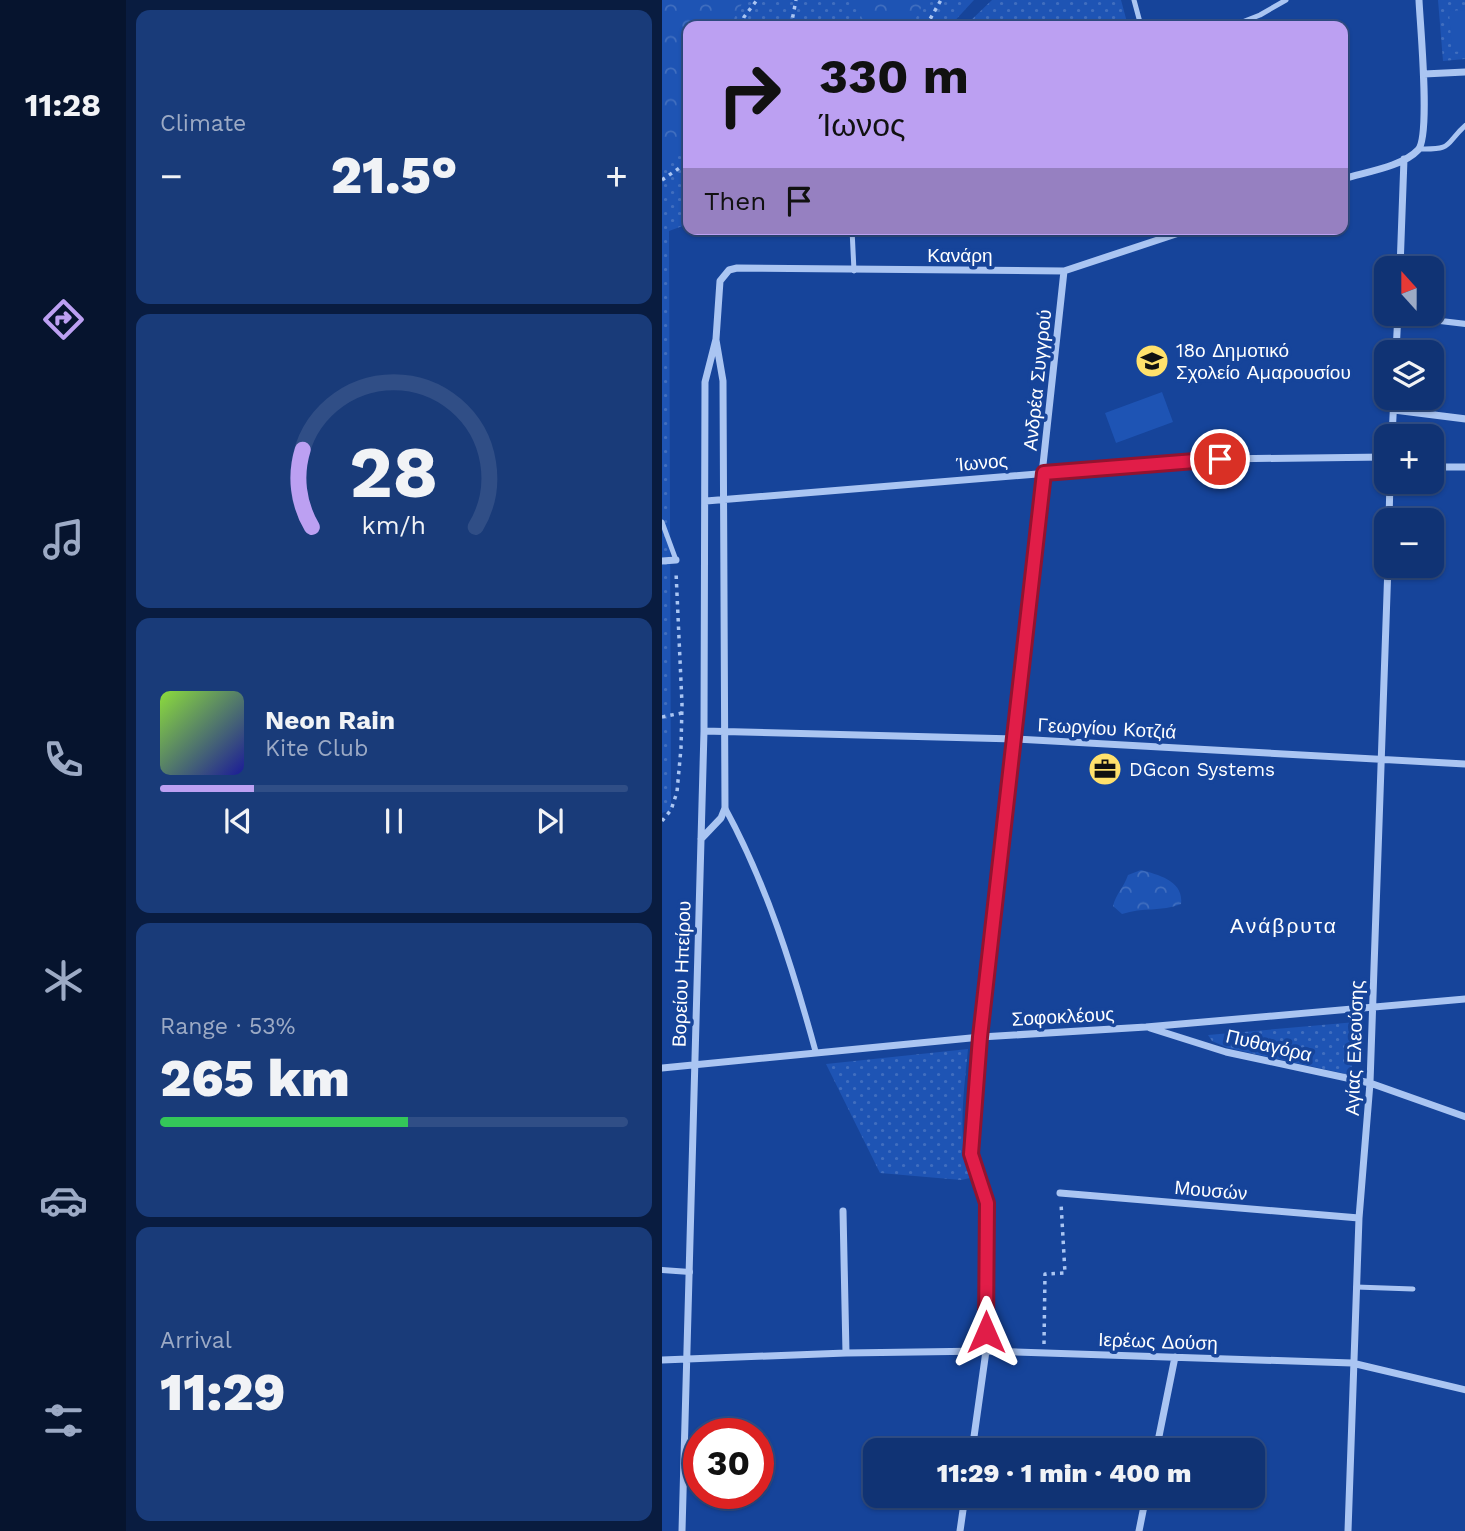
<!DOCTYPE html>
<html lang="en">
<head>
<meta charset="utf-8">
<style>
  :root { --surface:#103374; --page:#193b79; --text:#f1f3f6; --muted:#9caac5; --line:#304e86; --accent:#bca0f2 }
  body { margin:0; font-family:"Work Sans",sans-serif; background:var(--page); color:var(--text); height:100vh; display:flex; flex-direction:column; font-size:26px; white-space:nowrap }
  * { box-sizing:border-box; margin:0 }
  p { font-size:23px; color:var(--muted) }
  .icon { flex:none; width:38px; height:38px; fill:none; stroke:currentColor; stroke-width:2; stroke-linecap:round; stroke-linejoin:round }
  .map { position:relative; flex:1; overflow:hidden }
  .sheet { display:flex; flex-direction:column; gap:10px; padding:10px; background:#091c40; width:536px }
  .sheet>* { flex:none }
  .guide { position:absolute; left:21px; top:21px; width:665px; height:214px; border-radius:14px; box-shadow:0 2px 5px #0004,0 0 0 2px var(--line); background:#bca0f2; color:#111; overflow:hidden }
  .needle { width:46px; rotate:339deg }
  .fabs { position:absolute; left:712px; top:256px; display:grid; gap:14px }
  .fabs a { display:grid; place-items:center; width:70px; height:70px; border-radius:14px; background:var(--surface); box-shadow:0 2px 5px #0004,0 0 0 2px var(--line); font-size:35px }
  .speed { position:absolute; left:21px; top:1418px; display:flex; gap:14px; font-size:35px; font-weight:700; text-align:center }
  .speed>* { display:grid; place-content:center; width:91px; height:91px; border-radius:50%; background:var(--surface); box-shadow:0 2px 5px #0004,0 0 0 2px var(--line); line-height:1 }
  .speed .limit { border:10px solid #d22; background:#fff; color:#111 }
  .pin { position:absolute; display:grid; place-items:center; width:60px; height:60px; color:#fff; margin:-30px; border:4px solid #fff; border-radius:50%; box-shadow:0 2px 7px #0007 }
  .me { position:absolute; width:77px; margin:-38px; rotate:0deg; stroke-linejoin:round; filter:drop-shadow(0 0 5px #0008) }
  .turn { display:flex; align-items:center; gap:24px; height:147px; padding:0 21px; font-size:32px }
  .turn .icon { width:91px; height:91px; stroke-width:2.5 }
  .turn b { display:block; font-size:49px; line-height:60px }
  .then { display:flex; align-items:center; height:66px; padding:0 21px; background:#0003; gap:14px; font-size:26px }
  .big { font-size:52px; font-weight:800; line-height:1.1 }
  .sheet .card { flex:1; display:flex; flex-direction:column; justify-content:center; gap:10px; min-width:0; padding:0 24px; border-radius:14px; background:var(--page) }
  .sheet .dial { align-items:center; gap:0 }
  .dial svg { height:182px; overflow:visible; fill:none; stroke:var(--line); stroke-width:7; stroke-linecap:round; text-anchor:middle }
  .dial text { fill:var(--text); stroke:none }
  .song { display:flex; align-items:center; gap:21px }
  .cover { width:84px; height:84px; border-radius:10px; background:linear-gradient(135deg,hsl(90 70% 55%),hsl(240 70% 35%)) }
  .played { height:7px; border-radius:4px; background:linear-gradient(90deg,var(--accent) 20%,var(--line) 20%) }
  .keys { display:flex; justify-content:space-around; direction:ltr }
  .heat { display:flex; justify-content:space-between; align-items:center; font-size:38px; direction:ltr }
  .charge { height:10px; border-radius:5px; background:linear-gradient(90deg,#34c759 53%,var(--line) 0) }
  .trip { position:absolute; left:201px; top:1438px; width:402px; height:70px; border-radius:14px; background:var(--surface); box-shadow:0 2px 5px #0004,0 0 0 2px var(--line); font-weight:800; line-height:70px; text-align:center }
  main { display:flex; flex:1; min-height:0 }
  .tabs { display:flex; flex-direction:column; width:126px; justify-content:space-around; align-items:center; background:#06142e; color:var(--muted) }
  .tabs .icon { width:49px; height:49px }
  .tabs .active { color:var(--accent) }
  .tabs b { font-size:32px; color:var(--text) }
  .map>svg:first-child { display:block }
  .green { fill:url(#green-dots) }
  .forest { fill:url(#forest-crowns) }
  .pitch { fill:#1e54b4 }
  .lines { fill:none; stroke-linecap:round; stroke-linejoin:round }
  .path { stroke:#aac5f2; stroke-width:3.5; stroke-dasharray:3.5 5; stroke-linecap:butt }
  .service { stroke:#aac5f2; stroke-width:5 }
  .pedestrian { stroke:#aac5f2; stroke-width:6 }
  .minor { stroke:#aac5f2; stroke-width:7 }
  .route-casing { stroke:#92132f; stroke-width:18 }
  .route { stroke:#e11d48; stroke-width:12 }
  .labels { text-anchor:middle; stroke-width:7; stroke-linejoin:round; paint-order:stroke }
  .street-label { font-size:19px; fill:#fff; stroke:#16449a }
  .poi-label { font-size:19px; fill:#fff; stroke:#16449a; text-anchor:start }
  .neighbourhood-label { font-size:21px; letter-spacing:2px; fill:#fff; stroke:#16449a }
</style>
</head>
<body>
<main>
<nav class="tabs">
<b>11:28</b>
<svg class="icon active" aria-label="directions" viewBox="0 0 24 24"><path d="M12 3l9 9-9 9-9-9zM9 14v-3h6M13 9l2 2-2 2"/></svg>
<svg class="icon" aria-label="music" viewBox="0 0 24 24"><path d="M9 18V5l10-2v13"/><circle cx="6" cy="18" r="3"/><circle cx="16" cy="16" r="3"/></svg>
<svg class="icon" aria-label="phone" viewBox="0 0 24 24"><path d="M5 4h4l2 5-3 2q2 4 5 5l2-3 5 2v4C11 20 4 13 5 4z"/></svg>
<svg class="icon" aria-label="climate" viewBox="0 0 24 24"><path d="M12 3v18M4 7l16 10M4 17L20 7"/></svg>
<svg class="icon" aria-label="car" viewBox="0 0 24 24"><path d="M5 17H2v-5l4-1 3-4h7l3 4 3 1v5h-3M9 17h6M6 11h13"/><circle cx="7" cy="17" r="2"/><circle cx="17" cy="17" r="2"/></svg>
<svg class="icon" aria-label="filters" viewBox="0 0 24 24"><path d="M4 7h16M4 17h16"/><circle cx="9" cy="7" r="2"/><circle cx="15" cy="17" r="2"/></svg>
</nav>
<section class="sheet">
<div class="card"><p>Climate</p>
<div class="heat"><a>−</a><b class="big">21.5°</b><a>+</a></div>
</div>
<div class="card dial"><svg viewBox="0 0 100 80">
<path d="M14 69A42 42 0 1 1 86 69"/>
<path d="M14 69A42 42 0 0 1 10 35" stroke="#bca0f2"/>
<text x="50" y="56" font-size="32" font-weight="700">28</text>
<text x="50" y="72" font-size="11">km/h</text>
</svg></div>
<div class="card">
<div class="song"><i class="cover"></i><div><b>Neon Rain</b><p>Kite Club</p></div></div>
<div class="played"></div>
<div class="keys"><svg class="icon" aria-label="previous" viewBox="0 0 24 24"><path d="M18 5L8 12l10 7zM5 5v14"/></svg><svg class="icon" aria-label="pause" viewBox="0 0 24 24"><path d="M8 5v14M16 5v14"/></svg><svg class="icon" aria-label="next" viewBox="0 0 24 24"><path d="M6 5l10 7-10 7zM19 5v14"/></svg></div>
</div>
<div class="card"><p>Range · 53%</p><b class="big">265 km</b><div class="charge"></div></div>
<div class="card"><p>Arrival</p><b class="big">11:29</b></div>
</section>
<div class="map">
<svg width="804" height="1531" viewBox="0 0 804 1531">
  <defs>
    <pattern id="green-dots" width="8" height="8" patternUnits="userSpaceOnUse" patternTransform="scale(1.75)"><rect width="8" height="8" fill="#1e54b4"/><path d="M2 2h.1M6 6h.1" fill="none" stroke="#406ebf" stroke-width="1.8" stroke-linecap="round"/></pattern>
    <pattern id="forest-crowns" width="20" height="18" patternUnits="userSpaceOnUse" patternTransform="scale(1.75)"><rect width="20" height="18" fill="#1e54b4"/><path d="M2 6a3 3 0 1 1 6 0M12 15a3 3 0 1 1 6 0" fill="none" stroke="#406ebf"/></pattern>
  </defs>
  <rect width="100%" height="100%" fill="#16449a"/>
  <path class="green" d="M 0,0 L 312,0 L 288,26 L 26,26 L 26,224 L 7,231 L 9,810 L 0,813 Z
    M 330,0 L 459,0 L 466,26 L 303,26 Z
    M 776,0 L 803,0 L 803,59 L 781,61 Z
    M 694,1022 L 689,1075 L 566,1048 L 550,1041 L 546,1035 Z
    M 306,1049 C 302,1092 295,1136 308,1178 L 299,1180 L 218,1173 L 164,1064 Z"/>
  <path class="forest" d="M 0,0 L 82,0 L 68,26 L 26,26 L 26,147 L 0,164 Z
    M 191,0 L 263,0 L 250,26 L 204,26 Z
    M 479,870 C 497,875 522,881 519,904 C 499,912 481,907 460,914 L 451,906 C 454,894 462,887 466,875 Z"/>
  <path class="pitch" d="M 803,10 L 803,51 L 790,52 L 787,11 Z
    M 500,392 L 511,422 L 454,443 L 443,413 Z"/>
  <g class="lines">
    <path class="path" d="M 79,26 L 82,17 L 95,0
      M 129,26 L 134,0
      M 264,26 L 279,0
      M 0,180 L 26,162
      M 0,717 L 20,713
      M 0,821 L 9,810 L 15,792 L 19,748 L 20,704 L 14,572
      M 382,1344 L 383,1274 L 403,1273 L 399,1203"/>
    <path class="service" d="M 472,0 L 479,26
      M 570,26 L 598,15 L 624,0
      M 757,149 C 793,150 782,144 804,125
      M 190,229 L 192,271
      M 0,522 L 14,560
      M 694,1287 L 751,1289"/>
    <path class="pedestrian" d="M 736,316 L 804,324
      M 63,808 C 105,885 131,969 154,1053
      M 0,1270 L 28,1272"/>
    <path class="minor" d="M 762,74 L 804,72
      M 681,179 C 703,172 740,167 756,150 C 769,136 758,24 757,0
      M 738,268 L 742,159
      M 734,352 L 736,313
      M 732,410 L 804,419
      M 730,436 L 732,397
      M 770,467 L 804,467
      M 44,501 L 558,459 L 724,457
      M 727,520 L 728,481
      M 0,561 L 14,560
      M 42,731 L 353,739 L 804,764
      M 39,839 L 59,818 L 63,808 L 61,381 L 54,340
      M 488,1028 L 564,1052 L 708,1083 L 804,1117
      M 0,1068 L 319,1037 L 484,1027 L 804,999
      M 398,1193 L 697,1218
      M 181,1211 L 184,1353
      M 0,1360 L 184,1353 L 324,1351 L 690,1363 L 804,1390
      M 310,1451 L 324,1351 L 325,1204 L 309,1154 L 319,1037 L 402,271
      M 494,1451 L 513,1357
      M 20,1531 L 42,731 L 43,382 L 54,339 L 58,281 L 67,270 L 75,268 L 402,271 L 529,229
      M 298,1531 L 303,1496
      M 477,1531 L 484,1496
      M 686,1531 L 697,1218 L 708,1083 L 726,565"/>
  </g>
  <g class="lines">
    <defs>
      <path id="route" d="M 324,1332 L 325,1203 L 309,1154 L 318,1037 L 382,473 L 558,459"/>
    </defs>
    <use href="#route" class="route-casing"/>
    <use href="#route" class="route"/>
  </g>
  <defs>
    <symbol id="school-disc" viewBox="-11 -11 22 22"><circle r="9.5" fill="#ffe16c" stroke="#16449a"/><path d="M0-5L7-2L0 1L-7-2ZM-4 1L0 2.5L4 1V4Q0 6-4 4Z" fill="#111"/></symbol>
    <symbol id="office-disc" viewBox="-11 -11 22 22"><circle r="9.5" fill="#ffe16c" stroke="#16449a"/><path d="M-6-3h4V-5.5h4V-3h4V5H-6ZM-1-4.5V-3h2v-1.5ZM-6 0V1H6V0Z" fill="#111"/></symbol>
  </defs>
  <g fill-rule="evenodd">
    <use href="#school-disc" x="471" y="342" width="38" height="38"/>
    <use href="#office-disc" x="424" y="750" width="38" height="38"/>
  </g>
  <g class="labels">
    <g class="street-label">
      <text x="298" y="262">Κανάρη</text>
      <text transform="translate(375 380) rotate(-84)" y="7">Ανδρέα Συγγρού</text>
      <text transform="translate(320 462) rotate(-5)" y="7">Ίωνος</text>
      <text transform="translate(445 728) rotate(3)" y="7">Γεωργίου Κοτζιά</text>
      <text transform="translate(19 974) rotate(-88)" y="7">Βορείου Ηπείρου</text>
      <text transform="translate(401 1016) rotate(-3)" y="7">Σοφοκλέους</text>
      <text transform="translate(607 1045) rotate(13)" y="7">Πυθαγόρα</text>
      <text transform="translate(692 1048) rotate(-88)" y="7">Αγίας Ελεούσης</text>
      <text transform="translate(549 1190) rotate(5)" y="7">Μουσών</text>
      <text transform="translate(496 1341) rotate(2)" y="7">Ιερέως Δούση</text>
    </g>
    <g class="poi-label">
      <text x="514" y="357">18ο Δημοτικό<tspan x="514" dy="22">Σχολείο Αμαρουσίου</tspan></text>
      <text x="467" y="776">DGcon Systems</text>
    </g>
    <g class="neighbourhood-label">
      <text x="622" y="933">Ανάβρυτα</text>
    </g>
  </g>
</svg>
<div class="fabs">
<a><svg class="needle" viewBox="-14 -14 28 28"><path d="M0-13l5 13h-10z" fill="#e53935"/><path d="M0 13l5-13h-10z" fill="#9caac5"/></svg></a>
<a><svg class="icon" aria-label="layers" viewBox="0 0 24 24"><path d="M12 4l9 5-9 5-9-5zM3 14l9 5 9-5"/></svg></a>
<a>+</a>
<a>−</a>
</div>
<div class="speed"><div class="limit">30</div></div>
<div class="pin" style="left:558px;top:459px;background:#d93025"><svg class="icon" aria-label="arrive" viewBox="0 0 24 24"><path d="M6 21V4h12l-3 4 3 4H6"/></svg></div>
<svg class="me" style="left:324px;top:1332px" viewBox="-20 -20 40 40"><path d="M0-17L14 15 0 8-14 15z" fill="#e11d48" stroke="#fff" stroke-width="4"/></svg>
<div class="trip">11:29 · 1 min · 400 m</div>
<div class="guide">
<div class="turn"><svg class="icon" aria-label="right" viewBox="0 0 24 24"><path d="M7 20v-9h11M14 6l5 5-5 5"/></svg><div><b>330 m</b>Ίωνος</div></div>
<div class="then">Then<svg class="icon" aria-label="arrive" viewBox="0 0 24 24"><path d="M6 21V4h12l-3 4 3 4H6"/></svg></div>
</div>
</div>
</main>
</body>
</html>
